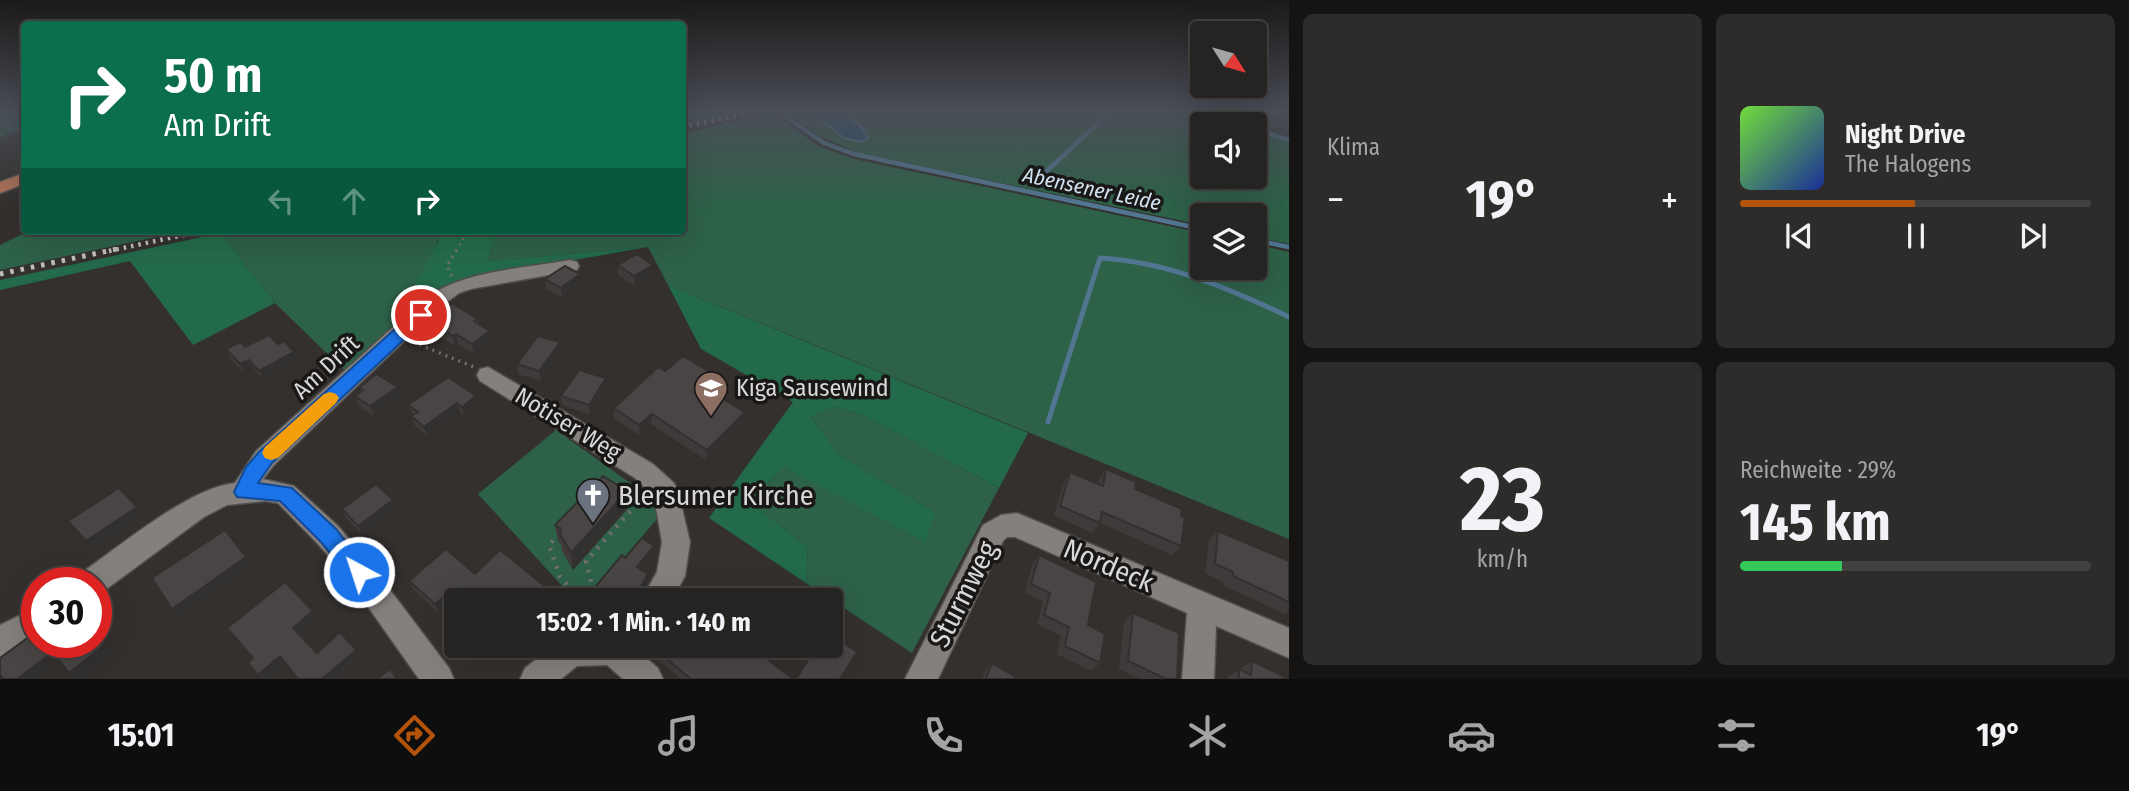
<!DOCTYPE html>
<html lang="de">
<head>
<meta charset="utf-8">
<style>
  :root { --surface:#262422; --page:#2e2c2a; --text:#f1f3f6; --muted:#a4a4a5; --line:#424140; --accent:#b45309 }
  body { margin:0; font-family:"Fira Sans Condensed",sans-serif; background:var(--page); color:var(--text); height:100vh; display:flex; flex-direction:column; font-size:26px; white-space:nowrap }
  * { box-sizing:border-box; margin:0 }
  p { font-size:23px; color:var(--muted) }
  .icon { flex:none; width:38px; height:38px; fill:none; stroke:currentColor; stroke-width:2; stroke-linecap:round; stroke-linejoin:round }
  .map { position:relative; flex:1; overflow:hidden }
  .panel { display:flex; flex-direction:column; gap:14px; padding:14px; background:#151413; width:840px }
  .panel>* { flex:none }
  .top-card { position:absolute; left:21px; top:21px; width:665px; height:214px; border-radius:7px; box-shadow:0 7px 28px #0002,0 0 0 2px var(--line); background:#0b6e4f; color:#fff; overflow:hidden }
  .needle { width:46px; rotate:127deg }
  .buttons { position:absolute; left:1190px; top:21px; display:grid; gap:14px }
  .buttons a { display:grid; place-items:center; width:77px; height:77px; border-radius:7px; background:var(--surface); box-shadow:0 7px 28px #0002,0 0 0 2px var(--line); font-size:35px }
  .speed { position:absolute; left:21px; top:567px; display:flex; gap:14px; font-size:35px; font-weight:700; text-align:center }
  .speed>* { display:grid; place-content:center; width:91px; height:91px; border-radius:50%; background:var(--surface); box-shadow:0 7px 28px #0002,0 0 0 2px var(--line); line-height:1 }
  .speed .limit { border:10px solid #d22; background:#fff; color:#111 }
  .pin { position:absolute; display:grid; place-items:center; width:60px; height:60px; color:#fff; margin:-30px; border:4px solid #fff; border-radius:50%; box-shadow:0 2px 7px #0007 }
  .me { position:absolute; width:77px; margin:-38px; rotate:320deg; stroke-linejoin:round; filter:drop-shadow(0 0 5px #0008) }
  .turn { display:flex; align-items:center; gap:24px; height:147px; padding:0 28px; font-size:32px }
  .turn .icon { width:91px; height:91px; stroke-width:2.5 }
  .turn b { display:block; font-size:49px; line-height:60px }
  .lanes { display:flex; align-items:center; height:66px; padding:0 28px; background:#0003; justify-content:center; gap:35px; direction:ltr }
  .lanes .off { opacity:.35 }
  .big { font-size:52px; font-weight:700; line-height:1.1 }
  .panel .tile { flex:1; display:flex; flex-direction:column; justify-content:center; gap:10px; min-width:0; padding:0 24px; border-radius:10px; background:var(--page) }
  .panel .dial { align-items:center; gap:0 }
  .dial b { font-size:91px; line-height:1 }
  .song { display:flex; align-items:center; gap:21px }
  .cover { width:84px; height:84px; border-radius:10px; background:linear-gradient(135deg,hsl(100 70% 55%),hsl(230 70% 35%)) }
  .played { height:7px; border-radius:4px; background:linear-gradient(90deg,var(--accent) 50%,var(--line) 50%) }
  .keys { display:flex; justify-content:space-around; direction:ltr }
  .heat { display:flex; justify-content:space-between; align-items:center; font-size:38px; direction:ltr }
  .charge { height:10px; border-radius:5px; background:linear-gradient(90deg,#34c759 29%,var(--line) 0) }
  .panel .tiles { flex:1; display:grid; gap:14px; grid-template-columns:repeat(2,1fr) }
  .trip { position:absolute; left:444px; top:588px; width:399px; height:70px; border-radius:7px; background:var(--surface); box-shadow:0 7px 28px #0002,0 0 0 2px var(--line); font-weight:700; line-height:70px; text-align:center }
  .tab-bar { display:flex; height:112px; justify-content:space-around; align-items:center; background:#0f0e0e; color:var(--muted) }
  .tab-bar .icon { width:49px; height:49px }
  .tab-bar .current { color:var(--accent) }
  .tab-bar b { font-size:32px; color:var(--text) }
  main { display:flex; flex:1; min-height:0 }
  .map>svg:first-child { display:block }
  .green { fill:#2d6148; fill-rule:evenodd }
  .forest { fill:#236a4a }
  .water { fill:#174c75; stroke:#527692; stroke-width:2 }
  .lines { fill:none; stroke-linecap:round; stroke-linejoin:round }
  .stream-far1 { stroke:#527692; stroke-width:4.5 }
  .stream { stroke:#527692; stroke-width:5 }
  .minor-casing { stroke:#504e4c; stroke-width:3 }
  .major-casing { stroke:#504e4c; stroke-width:3 }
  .path-far2 { stroke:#716f6d; stroke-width:2.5; stroke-dasharray:2 4.5; stroke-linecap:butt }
  .path-far1 { stroke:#716f6d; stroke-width:3.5; stroke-dasharray:2 5; stroke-linecap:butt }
  .path { stroke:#716f6d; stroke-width:4.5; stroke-dasharray:2.5 7; stroke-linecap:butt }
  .minor { fill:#84807e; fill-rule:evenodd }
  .major { fill:#b87557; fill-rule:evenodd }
  .rail-far1 { stroke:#c0bebd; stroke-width:4.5; stroke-dasharray:2.5 5; stroke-linecap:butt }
  .rail { stroke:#c0bebd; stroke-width:5; stroke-dasharray:3.5 7; stroke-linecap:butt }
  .wall { fill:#3f3b3b }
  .shaded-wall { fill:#333030 }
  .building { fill:#494545; stroke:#333030; stroke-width:2 }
  .route { fill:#1a73e8; stroke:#114b97; stroke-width:2 }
  .slow { fill:#f59e0b }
  .labels { text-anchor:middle; stroke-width:7; stroke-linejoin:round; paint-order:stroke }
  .far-water-label { font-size:21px; font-style:italic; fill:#d1e2f1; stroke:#1a1817 }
  .street-label { font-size:24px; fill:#dad8d7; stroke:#1a1817 }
  .poi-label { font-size:24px; fill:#dad8d7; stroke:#1a1817; text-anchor:start }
  .near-poi-label { font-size:28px; fill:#dad8d7; stroke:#1a1817; text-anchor:start }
  .near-street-label { font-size:28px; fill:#dad8d7; stroke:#1a1817 }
</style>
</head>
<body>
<main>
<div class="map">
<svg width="1289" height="679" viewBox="0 0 1289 679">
  <rect width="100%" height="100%" fill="#33302e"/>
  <path class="green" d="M 0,111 L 24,111 L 24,128 L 0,137 Z
    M 682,111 L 754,111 L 683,126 Z
    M 1269,111 L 1257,128 L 1289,138 L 1289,244 L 1255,237 L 1255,215 L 1202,215 L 1202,225 L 859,153 L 822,137 L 784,112 ZM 1202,124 L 1255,124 L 1255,177 L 1202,177 Z
    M 774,113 L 818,146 L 854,159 L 1202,233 L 1202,268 L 1255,268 L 1255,244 L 1289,252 L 1289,539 L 668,285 L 648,247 L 487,261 L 498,231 L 682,231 L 683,133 Z
    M 29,231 L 185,231 L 0,270 L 0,245 Z
    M 228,231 L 440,231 L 422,303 L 345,371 L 275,303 L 221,233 Z
    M 835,407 L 862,415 L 999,488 L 912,653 L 806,583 L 808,547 L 753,505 L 760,489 L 785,468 L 812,481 L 935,512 L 841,456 L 811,417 Z
    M 556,430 L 661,505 L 663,512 L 588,600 L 575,600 L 478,494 Z"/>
  <path class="forest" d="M 440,231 L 498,231 L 487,261 L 648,247 L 473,278 L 447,285 L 422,303 L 411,292 L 438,242 Z
    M 221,233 L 275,303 L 193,345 L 130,261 L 0,290 L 0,280 Z
    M 668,285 L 1028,433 L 999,488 L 862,415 L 835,407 L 811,417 L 841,456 L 935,512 L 925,542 L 785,468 L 760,489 L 753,505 L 808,547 L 806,583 L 709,518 L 793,402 L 701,349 Z"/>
  <path class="water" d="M 816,111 C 835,109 860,118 868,138 L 861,142 L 844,138 L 816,115 Z"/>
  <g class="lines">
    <path class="stream-far1" d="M 1198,111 L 1240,124
      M 779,112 L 824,143 L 854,154 L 1202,229
      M 1255,129 L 1289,140
      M 1037,180 L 1111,111
      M 1255,240 L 1289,247"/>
    <path class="stream" d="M 1048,422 L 1100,258 C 1168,262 1228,288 1289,317"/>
    <defs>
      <path id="minor" d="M 570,260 L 577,262 L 579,266 L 577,270 L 471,289 L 459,293 L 439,308 L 274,465 L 263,479 L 294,486 L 338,526 L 369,562 L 449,668 L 454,679 L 419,679 L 349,580 L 318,544 L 278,503 L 265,501 L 227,505 L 204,517 L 101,593 L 96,594 L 96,583 L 77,583 L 81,573 C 121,546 188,488 235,483 L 256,451 L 425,298 C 466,270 521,269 570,260 Z
        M 488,367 L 653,464 L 674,483 L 678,491 L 690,542 L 685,576 L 672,600 L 641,600 L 657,572 L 662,542 L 654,497 L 635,478 L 480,381 L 477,375 L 480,369 Z
        M 1017,513 L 1289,628 L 1289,658 L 1216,626 L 1214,679 L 1182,679 L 1187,613 L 1015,537 L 1007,537 L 1003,541 L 938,679 L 905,679 L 983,525 L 1001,515 Z
        M 37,607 L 37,638 L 0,657 L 0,625 Z
        M 553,646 L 632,646 L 658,668 L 663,679 L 623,679 L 607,665 L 577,666 L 561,679 L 520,679 L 525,668 Z"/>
      <path id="major" d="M 24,173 L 24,184 L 0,193 L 0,182 Z"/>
    </defs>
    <use href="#minor" class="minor-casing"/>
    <use href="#major" class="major-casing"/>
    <path class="path-far2" d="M 456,251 L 468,231"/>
    <path class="path-far1" d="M 452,276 L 447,266 L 457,249
      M 413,342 L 474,367"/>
    <path class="path" d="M 560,534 L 549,545 L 560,577 L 581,600
      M 588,600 L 592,586 L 586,561 L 643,497"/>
    <use href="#minor" class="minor"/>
    <use href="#major" class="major"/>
    <path class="rail-far1" d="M 682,127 L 760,111
      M 109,251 L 202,231"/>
    <path class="rail" d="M 0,274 L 117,249"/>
  </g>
  <path class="wall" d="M 618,265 L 653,275 L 634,286 L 618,275 Z
    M 545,279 L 581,283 L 562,297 L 546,289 Z
    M 478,319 L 479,324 L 490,331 L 492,340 L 474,354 L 458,344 L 455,346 L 429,330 L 426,320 Z
    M 278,344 L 294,352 L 299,361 L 264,380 L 254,369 L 245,374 L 231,359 L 226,349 Z
    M 561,352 L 541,381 L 518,374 L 517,364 Z
    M 665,371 L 710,382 L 703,387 L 745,412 L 744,422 L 706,460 L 651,424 L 639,435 L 614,418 L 614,408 Z
    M 398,387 L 402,397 L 374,416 L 359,406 L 355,396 L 361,392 L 359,388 Z
    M 607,388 L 590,415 L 562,405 L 561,396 Z
    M 476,396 L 479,406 L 465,416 L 460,412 L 427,436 L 415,426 L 411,416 L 413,415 L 408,405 Z
    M 1106,469 L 1135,489 L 1181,516 L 1181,546 L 1172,555 L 1100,523 L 1092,533 L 1054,515 L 1064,481 L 1070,472 L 1098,484 L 1099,479 Z
    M 627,491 L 627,509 L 573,570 L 562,551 L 561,544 L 558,541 L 555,525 Z
    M 393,500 L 397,509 L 363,535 L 346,518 L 342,509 Z
    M 1218,531 L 1289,561 L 1289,610 L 1284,614 L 1223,585 L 1223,582 L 1205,573 L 1209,540 Z
    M 654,546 L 654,555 L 642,570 L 648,583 L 639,600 L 590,600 L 590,593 L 625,558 Z
    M 1039,555 L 1088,625 L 1100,663 L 1091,671 L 1057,654 L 1061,636 L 1037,624 L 1043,601 L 1025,593 L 1032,564 Z
    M 475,574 L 554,600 L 457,600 L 457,607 L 451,602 L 438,613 L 413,589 L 409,581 Z
    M 1133,613 L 1177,679 L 1140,679 L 1119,669 L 1124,622 Z
    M 647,646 L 750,646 L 793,679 L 681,679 L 647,651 Z
    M 1252,661 L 1289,679 L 1228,679 L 1228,677 Z
    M 992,663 L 1019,679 L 982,679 L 985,671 Z"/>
  <path class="shaded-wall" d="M 653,265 L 653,275 L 634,286 L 634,276 Z
    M 580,274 L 581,283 L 562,297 L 561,288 Z
    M 490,331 L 492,340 L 474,354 L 472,344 Z
    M 456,334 L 458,344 L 455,346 L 453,336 Z
    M 560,342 L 561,352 L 541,381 L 539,371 Z
    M 294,352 L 299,361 L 264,380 L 259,371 Z
    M 249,360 L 254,369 L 245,374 L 240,364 Z
    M 710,372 L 710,382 L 697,393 L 697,384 Z
    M 606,378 L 607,388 L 590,415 L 589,405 Z
    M 398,387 L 402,397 L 374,416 L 370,406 Z
    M 476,396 L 479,406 L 465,416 L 462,407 Z
    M 457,403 L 460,412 L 427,436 L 424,427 Z
    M 745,412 L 744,422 L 706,460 L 707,450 Z
    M 652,414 L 651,424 L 639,435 L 639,425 Z
    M 627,491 L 627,509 L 573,570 L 571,553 Z
    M 393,500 L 397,509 L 363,535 L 358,526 Z
    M 137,507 L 145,516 L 95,551 L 86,541 Z
    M 654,546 L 654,555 L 637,576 L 637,567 Z
    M 246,557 L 253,566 L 180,617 L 172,609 Z
    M 648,574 L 648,583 L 639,600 L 631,600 Z
    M 478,592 L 481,600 L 470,600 Z
    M 552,592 L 554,600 L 544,600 Z
    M 448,593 L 451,602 L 438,613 L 435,604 Z
    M 313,611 L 319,620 L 300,636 L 293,628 Z
    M 96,633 L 114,654 L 83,679 L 78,679 L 69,673 L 96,636 Z
    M 356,650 L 361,658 L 338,679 L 322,679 Z
    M 53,652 L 64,660 L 40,679 L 17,679 Z
    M 280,656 L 287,664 L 270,679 L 262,679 L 258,675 Z"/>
  <path class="building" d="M 637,254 L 653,265 L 634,276 L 618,265 Z
    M 565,266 L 580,274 L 561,288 L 545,279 Z
    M 451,303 L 478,319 L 474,321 L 490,331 L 472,344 L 456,334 L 453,336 L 426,320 Z
    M 269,335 L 278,344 L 284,341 L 294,352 L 259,371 L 249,360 L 240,364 L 226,349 L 241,342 L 245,347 Z
    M 538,336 L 560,342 L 539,371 L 517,364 Z
    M 683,356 L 710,372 L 697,384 L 745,412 L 707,450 L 652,414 L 639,425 L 614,408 L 658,367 L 665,371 Z
    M 579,370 L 606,378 L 589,405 L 561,396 Z
    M 376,374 L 398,387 L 370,406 L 355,396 L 363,390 L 359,388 Z
    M 448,377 L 476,396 L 462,407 L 457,403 L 424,427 L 411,416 L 418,412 L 408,405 Z
    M 1106,469 L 1136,482 L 1135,489 L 1182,509 L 1181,516 L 1185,517 L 1181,546 L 1102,512 L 1100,523 L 1060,506 L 1070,472 L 1103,486 Z
    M 603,476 L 627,491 L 571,553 L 560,534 L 561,529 L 555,525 Z
    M 376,484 L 393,500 L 358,526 L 342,509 Z
    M 119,488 L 137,507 L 86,541 L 68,521 Z
    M 225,530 L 246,557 L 172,609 L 152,578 Z
    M 1218,531 L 1289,561 L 1289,602 L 1233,576 L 1233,572 L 1215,564 Z
    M 642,538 L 654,546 L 637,567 L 648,574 L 638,592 L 631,600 L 599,600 L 590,593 L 622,555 L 625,558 Z
    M 446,549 L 475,574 L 500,550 L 552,592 L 544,600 L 488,600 L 478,592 L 470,600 L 457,600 L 457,601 L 448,593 L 435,604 L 409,581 Z
    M 1039,555 L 1096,582 L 1088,625 L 1105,634 L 1100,663 L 1065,646 L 1069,627 L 1044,615 L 1050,593 L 1031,584 Z
    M 285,582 L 313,611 L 293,628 L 317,653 L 340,632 L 356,650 L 322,679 L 298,679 L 280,656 L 258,675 L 248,663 L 253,658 L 227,628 Z
    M 1133,613 L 1179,633 L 1177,679 L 1166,679 L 1128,661 Z
    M 37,631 L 37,642 L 96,642 L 96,636 L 104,645 L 69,673 L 53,652 L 17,679 L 3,679 L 0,674 L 0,658 Z
    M 831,634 L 857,652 L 840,679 L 796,679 L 817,646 L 831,646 Z
    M 651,646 L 750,646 L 793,679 L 691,679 Z
    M 1252,661 L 1289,679 L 1239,679 L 1239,669 L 1251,675 Z
    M 992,663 L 1019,679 L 986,679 Z
    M 390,669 L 397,679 L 377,679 Z"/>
  <linearGradient id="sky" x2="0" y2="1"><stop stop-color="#1c1a19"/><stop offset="0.54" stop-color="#4a4e57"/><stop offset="1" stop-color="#4a4e57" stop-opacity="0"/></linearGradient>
  <rect width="1289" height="206" fill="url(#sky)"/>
  <path class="route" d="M 421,310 L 426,311 L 429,315 L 426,319 L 272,463 L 258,483 L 292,488 L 336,529 L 369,572 L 366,579 L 359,581 L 351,579 L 321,542 L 280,501 L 237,497 L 234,492 L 246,467 L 259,452 L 415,311 Z"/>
  <path class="slow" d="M 330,392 L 336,394 L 339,398 L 336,403 L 278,458 L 271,460 L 265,458 L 262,453 L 265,447 L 324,394 Z"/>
  <defs>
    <symbol id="school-pin" viewBox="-11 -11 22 30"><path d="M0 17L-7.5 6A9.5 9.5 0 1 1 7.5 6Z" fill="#8d6e63" stroke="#1a1817"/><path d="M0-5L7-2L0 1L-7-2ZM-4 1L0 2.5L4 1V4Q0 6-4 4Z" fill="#fff"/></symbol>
    <symbol id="church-pin" viewBox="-11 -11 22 30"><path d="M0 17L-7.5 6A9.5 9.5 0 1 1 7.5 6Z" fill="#6b7280" stroke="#1a1817"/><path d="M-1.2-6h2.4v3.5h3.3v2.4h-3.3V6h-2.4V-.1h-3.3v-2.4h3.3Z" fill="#fff"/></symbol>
  </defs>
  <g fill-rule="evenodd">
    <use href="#school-pin" x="692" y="369" width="38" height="52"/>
    <use href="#church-pin" x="574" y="476" width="38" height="52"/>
  </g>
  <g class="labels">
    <g class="far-water-label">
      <text transform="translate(1092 189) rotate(12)" y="7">Abensener Leide</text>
    </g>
    <g class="street-label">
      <text transform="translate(326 367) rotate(-43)" y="8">Am Drift</text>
      <text transform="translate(568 424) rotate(31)" y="8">Notiser Weg</text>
    </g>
    <g class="poi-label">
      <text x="736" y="396">Kiga Sausewind</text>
    </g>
    <g class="near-poi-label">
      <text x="618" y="505">Blersumer Kirche</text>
    </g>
    <g class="near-street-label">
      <text transform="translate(1109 565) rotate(23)" y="10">Nordeck</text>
      <text transform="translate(963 594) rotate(-63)" y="10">Sturmweg</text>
    </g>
  </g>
</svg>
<div class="buttons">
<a><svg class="needle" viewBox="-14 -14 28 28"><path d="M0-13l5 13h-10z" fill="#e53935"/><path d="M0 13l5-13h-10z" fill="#a4a4a5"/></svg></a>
<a><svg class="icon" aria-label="sound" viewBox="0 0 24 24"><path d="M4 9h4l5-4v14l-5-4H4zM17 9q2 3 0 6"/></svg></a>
<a><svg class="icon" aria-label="layers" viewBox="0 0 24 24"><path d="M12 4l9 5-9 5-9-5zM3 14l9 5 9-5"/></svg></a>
</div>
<div class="speed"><div class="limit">30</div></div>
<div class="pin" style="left:421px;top:315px;background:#d93025"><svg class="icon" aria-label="arrive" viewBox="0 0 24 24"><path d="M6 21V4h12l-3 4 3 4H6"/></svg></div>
<svg class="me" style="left:359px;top:572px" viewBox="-20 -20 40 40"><circle r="17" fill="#1a73e8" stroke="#fff" stroke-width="3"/><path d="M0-11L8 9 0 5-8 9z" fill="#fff"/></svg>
<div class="trip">15:02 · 1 Min. · 140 m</div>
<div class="top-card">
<div class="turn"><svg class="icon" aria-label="right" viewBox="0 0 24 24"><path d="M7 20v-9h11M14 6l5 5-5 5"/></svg><div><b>50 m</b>Am Drift</div></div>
<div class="lanes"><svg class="icon off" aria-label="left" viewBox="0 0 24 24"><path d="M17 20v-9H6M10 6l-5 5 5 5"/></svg><svg class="icon off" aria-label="ahead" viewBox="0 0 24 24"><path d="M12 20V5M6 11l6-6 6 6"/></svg><svg class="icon" aria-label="right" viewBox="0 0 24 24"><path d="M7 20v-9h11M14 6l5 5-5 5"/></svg></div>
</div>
</div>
<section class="panel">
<div class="tiles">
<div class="tile"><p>Klima</p>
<div class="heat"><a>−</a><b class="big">19°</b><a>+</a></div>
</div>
<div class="tile">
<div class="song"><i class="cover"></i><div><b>Night Drive</b><p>The Halogens</p></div></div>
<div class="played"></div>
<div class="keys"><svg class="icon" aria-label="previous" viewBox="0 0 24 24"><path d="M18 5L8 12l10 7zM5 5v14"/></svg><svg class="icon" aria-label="pause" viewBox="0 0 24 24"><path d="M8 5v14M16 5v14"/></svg><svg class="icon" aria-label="next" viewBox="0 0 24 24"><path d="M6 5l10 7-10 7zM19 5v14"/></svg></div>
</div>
<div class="tile dial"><b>23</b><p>km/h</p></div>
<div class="tile"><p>Reichweite · 29%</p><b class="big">145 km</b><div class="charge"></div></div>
</div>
</section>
</main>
<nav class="tab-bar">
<b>15:01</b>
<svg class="icon current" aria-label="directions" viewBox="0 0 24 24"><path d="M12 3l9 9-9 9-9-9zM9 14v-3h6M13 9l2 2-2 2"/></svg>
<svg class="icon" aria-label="music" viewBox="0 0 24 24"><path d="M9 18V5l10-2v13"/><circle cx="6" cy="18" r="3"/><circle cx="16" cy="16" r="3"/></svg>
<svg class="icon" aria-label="phone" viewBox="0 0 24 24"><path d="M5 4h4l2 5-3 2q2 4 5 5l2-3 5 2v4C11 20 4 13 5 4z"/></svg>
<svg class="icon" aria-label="climate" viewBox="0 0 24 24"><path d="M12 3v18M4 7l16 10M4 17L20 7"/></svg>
<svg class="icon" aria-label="car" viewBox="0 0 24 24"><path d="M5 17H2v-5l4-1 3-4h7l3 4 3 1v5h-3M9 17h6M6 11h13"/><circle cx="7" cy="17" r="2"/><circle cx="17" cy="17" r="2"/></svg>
<svg class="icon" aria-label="filters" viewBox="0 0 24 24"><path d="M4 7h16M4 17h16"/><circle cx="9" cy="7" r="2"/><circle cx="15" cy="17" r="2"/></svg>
<b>19°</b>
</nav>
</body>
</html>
